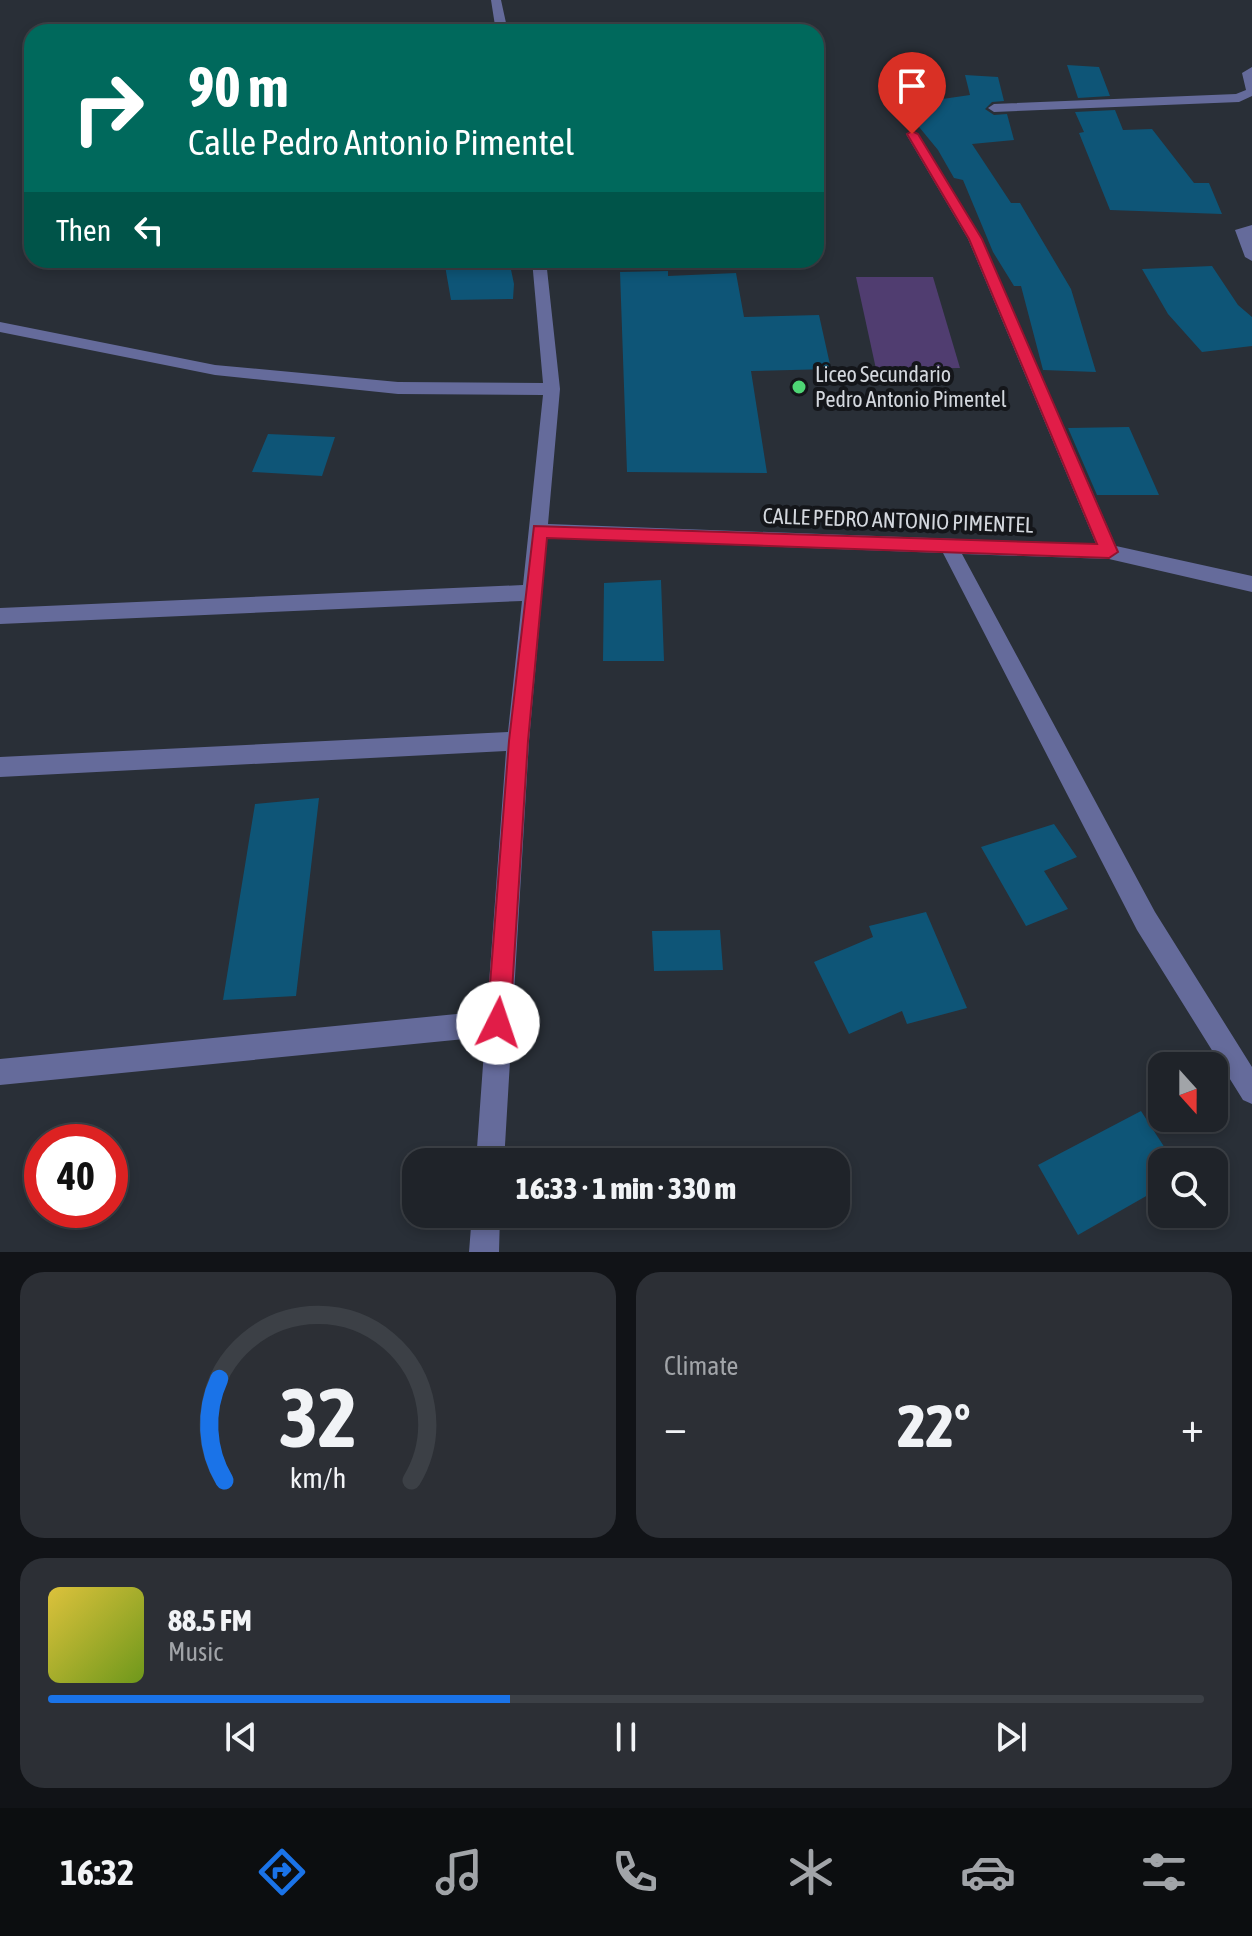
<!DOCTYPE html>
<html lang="en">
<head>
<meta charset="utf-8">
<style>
  :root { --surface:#1f2329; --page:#2c2f35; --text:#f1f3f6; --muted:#a1a4a8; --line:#3c4046; --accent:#1a73e8 }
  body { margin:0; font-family:"Asap Condensed",sans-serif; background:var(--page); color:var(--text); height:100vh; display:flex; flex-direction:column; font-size:30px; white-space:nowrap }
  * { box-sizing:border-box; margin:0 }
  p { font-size:26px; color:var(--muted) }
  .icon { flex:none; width:44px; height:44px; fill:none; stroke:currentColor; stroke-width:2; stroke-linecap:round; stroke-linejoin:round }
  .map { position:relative; height:1252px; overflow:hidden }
  .panel { display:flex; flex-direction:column; gap:20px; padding:20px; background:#111317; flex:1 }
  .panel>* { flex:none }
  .banner { position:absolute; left:24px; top:24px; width:800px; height:244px; border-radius:24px; box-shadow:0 4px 12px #0003,0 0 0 2px var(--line); background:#00695c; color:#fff; overflow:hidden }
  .needle { width:52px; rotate:159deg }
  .tools { position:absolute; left:1148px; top:1052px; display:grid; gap:16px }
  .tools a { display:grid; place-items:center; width:80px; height:80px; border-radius:16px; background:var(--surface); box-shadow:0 4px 12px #0003,0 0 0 2px var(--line); font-size:40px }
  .speed { position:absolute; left:24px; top:1124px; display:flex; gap:16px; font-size:40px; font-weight:700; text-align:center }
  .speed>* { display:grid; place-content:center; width:104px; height:104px; border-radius:50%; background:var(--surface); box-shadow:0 4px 12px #0003,0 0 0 2px var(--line); line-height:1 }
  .speed .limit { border:12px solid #d22; background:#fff; color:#111 }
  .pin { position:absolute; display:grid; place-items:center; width:68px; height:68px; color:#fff; margin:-82px -34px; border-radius:50% 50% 50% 0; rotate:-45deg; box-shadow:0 0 8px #0007 }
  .pin .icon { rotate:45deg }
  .me { position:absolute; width:88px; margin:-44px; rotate:4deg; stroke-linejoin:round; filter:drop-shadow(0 0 6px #0008) }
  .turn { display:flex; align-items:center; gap:28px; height:168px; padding:0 32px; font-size:36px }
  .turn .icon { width:104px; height:104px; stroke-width:2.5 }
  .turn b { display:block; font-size:56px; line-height:68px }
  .then { display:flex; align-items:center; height:76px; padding:0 32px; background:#0003; gap:16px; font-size:30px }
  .big { font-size:60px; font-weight:800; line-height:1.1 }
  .panel .tile { flex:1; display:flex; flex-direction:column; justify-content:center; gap:12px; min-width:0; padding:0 28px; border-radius:24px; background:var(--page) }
  .panel .dial { align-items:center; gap:0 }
  .dial svg { height:208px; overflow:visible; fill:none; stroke:var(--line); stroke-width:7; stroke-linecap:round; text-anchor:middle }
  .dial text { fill:var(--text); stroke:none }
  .song { display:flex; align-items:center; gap:24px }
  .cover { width:96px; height:96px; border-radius:12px; background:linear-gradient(135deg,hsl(50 70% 55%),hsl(80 70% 35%)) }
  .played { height:8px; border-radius:4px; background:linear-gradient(90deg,var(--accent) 40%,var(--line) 40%) }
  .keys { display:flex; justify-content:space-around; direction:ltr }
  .heat { display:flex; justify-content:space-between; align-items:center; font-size:44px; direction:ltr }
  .panel .tiles { flex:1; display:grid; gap:20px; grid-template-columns:1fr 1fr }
  .tile:last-child { grid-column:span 2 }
  .trip { position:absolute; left:402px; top:1148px; width:448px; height:80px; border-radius:24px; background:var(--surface); box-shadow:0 4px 12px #0003,0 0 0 2px var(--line); font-weight:800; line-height:80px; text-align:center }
  .tab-bar { display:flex; height:128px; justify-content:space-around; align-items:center; background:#0c0e10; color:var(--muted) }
  .tab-bar .icon { width:56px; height:56px }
  .tab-bar .current { color:var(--accent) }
  .tab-bar b { font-size:36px; color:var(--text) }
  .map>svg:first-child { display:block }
  .green { fill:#503d70 }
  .building { fill:#0e5577 }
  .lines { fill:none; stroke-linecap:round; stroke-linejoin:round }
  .minor { fill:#656b9b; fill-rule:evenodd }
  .route { fill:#e11d48; stroke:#92132f; stroke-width:2 }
  .poi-dot { fill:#4ed675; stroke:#14161a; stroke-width:3 }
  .labels { text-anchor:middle; stroke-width:8; stroke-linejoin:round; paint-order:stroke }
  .poi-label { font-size:22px; fill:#d3d7dd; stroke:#14161a; text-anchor:start }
  .street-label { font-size:22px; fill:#d3d7dd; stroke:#14161a }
</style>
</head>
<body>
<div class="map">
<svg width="1252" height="1252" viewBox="0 0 1252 1252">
  <rect width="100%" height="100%" fill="#292f37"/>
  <path class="green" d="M 856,277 L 933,277 L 960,368 L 876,369 Z"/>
  <path class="building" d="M 1067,65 L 1099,67 L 1110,96 L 1078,98 Z
    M 965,75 L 998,77 L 1004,101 L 992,102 L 985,109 L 994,115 L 1007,114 L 1014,140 L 972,144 L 1011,203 L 1020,203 L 1071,289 L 1096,372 L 1043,370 L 1021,286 L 1014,286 L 993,252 L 963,180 L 954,178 L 938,150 L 901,105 L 970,95 Z
    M 1115,110 L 1123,130 L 1152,129 L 1194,183 L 1209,183 L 1222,214 L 1110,210 L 1079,133 L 1084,132 L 1075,112 Z
    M 444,260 L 509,260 L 514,284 L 513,299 L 451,300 Z
    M 1212,266 L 1238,305 L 1252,317 L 1252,346 L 1202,352 L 1168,314 L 1142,269 Z
    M 668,271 L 668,276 L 736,273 L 744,317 L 819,315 L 831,369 L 751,371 L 767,473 L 627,472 L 620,272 Z
    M 1129,427 L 1159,495 L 1097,495 L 1068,428 Z
    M 268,434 L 335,437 L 322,476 L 252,472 Z
    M 661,580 L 664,661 L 603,661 L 604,583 Z
    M 319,798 L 296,996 L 223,1000 L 255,804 Z
    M 1054,824 L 1077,857 L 1044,871 L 1068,909 L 1026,926 L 981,847 Z
    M 926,912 L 967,1008 L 907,1024 L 902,1011 L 849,1034 L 814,962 L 873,937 L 869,926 Z
    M 720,930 L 723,970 L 654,971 L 652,931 Z
    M 1141,1111 L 1174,1162 L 1162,1162 L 1162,1187 L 1078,1235 L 1038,1165 Z"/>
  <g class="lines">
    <path class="minor" d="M 491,0 L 501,0 L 508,32 L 496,32 Z
      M 1252,67 L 1252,96 L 1239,102 L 994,112 L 988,108 L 994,104 L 1236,94 L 1246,90 L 1242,73 Z
      M 912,130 L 918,134 L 982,239 L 1116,546 L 1252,576 L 1252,592 L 1109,559 L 962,554 L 1155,912 L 1252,1067 L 1252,1104 L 1243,1100 L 1137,930 L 943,553 L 547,538 L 529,741 L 504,1162 L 476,1162 L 485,1037 L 0,1085 L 0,1059 L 487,1011 L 506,751 L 0,777 L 0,757 L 508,732 L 522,601 L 0,624 L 0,608 L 523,585 L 543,395 L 398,394 L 215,375 L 0,332 L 0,322 L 215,365 L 398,382 L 543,383 L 532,260 L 546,260 L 560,389 L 548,524 L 1096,544 L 968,239 L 906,134 Z
      M 1252,225 L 1252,261 L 1245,257 L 1235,230 Z
      M 472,1214 L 500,1214 L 499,1252 L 469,1252 Z"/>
  </g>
  <path class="route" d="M 912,131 L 918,134 L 982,239 L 1118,552 L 1109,558 L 547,538 L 528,741 L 510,1023 L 507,1031 L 498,1035 L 490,1031 L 487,1023 L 509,741 L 534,526 L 1097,544 L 969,239 L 907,134 Z"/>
  <circle class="poi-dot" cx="799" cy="387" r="8"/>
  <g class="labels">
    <g class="poi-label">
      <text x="815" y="382">Liceo Secundario<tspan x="815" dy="25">Pedro Antonio Pimentel</tspan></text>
    </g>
    <g class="street-label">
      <text transform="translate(898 520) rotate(2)" y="8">CALLE PEDRO ANTONIO PIMENTEL</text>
    </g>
  </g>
</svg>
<div class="tools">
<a><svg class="needle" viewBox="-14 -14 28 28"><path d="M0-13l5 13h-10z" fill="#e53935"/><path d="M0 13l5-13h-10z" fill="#a1a4a8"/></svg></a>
<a><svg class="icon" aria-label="search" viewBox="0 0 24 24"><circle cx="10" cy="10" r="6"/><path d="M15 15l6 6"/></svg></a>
</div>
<div class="speed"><div class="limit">40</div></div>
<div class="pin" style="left:912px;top:134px;background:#d93025"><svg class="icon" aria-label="arrive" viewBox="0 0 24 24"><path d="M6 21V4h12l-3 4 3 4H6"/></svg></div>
<svg class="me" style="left:498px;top:1023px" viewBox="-20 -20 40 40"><circle r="19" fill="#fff"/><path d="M0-13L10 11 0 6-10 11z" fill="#e11d48"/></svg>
<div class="trip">16:33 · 1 min · 330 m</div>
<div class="banner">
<div class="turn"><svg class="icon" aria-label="right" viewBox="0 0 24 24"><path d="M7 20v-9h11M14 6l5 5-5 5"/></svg><div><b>90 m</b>Calle Pedro Antonio Pimentel</div></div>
<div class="then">Then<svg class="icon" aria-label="left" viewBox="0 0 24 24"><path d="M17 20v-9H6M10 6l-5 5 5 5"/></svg></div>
</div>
</div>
<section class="panel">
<div class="tiles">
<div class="tile dial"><svg viewBox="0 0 100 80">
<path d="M14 69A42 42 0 1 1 86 69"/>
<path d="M14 69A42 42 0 0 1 12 30" stroke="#1a73e8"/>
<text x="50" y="56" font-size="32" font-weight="700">32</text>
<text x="50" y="72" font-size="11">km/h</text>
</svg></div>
<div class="tile"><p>Climate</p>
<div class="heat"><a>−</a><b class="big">22°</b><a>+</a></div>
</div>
<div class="tile">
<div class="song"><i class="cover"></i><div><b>88.5 FM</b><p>Music</p></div></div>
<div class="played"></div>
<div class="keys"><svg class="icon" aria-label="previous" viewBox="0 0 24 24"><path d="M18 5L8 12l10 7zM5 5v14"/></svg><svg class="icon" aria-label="pause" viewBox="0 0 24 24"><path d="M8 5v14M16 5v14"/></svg><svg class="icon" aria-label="next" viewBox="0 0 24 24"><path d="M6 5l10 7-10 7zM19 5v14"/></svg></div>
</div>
</div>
</section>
<nav class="tab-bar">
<b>16:32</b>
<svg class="icon current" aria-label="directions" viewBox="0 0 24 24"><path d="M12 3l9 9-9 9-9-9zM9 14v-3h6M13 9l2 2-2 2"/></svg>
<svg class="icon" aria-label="music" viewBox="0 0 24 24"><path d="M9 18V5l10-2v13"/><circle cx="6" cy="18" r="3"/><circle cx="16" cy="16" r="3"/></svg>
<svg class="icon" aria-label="phone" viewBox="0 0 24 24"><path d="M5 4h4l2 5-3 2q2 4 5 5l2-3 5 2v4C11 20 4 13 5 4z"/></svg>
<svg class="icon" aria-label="climate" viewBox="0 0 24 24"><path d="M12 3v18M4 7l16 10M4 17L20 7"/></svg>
<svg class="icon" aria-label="car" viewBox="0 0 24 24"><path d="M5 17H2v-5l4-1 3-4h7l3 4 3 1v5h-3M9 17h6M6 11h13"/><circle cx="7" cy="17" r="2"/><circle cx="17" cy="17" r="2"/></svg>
<svg class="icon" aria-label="filters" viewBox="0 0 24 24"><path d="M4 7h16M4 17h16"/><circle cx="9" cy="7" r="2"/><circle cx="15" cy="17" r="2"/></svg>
</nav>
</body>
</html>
